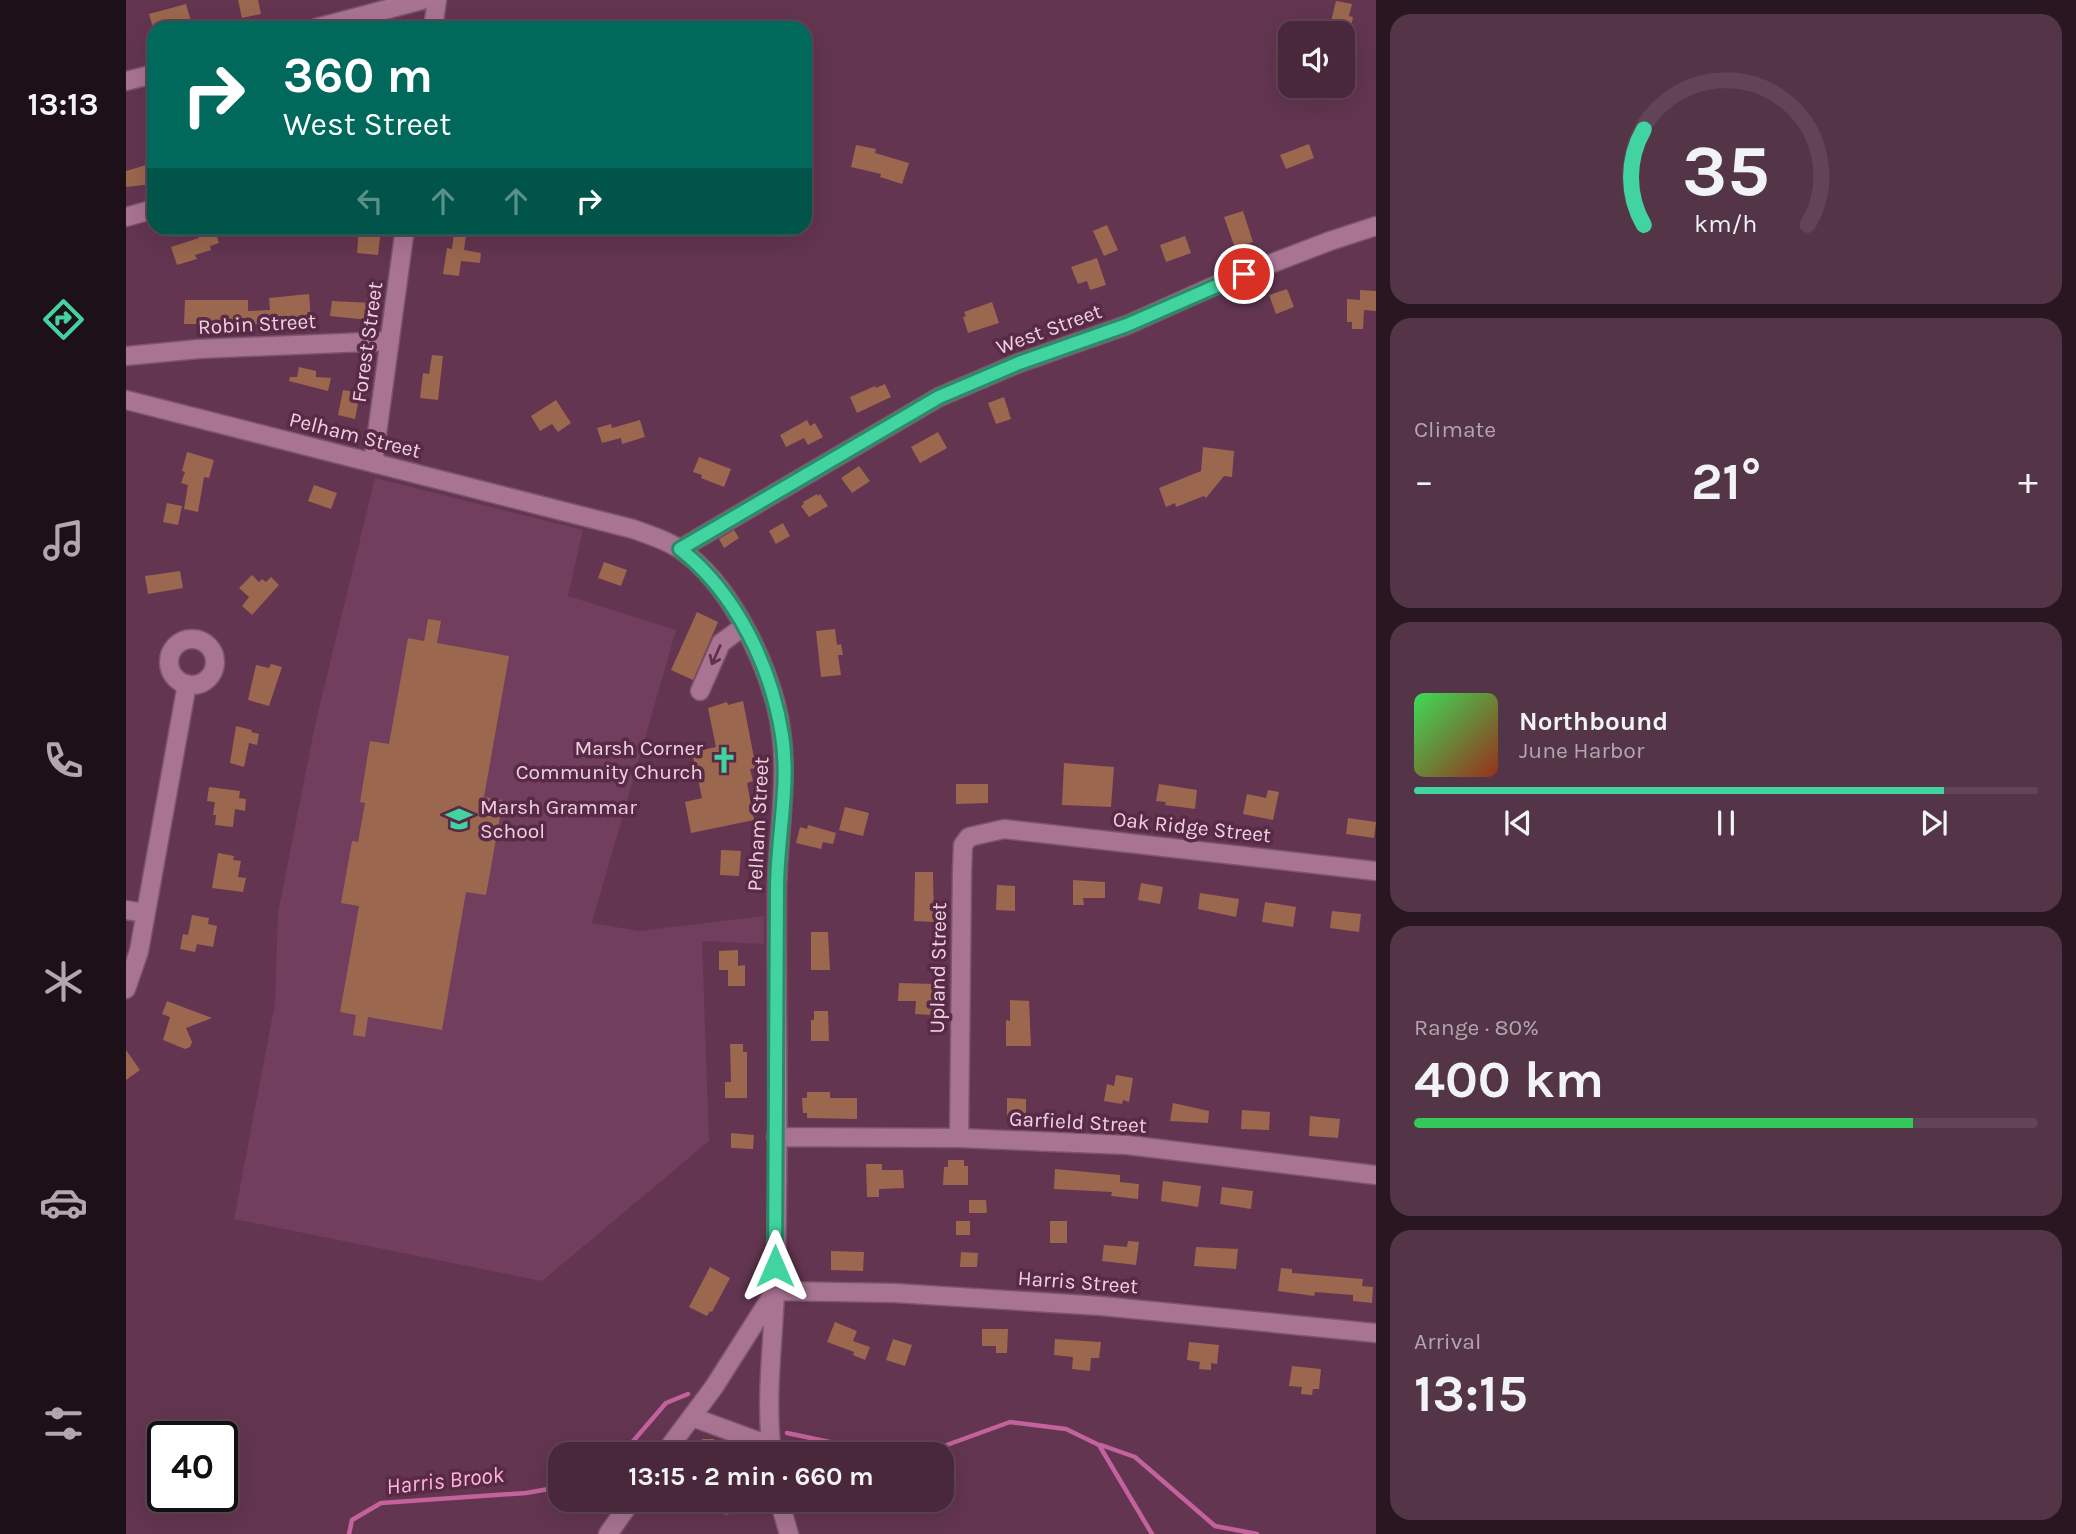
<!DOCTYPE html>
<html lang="en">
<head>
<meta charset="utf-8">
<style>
  :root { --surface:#4a283c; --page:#543447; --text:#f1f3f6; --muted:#b2a6af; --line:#614456; --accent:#42d4a0 }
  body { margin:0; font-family:Karla,sans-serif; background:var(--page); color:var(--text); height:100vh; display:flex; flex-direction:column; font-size:26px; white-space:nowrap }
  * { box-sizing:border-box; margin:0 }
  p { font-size:23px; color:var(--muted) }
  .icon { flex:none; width:38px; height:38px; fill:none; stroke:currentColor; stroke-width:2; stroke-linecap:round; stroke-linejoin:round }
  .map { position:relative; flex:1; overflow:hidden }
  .details { display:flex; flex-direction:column; gap:14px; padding:14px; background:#291621; width:700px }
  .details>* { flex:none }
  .hud { position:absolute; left:21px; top:21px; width:665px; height:214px; border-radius:21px; box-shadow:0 7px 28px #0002,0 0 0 2px var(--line); background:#00695c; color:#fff; overflow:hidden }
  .fabs { position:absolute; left:1152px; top:21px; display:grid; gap:14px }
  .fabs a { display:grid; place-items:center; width:77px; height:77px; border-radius:14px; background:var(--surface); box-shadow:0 7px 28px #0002,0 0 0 2px var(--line); font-size:35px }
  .speed { position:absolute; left:21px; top:1421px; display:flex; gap:14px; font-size:35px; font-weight:700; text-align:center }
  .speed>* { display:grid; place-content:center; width:91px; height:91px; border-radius:50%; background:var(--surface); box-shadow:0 7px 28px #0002,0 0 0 2px var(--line); line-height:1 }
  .speed .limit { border:4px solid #111; border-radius:10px; background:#fff; color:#111 }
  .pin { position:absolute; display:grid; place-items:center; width:60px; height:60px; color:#fff; margin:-30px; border:4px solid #fff; border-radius:50%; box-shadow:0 2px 7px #0007 }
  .me { position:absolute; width:77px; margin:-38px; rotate:0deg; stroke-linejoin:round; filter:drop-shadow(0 0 5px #0008) }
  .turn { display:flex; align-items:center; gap:24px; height:147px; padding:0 21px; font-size:32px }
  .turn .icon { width:91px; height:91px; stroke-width:2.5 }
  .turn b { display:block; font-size:49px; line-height:60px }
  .lanes { display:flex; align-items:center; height:66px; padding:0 21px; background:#0003; justify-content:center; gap:35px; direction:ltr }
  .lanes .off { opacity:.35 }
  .big { font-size:52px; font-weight:700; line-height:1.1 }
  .details .card { flex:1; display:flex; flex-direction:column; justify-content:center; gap:10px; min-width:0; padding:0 24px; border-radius:21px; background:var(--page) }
  .details .dial { align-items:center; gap:0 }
  .dial svg { height:182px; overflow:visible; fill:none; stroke:var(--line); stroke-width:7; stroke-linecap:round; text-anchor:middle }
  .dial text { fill:var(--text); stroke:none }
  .song { display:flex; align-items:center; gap:21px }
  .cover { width:84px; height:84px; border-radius:10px; background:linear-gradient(135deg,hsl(130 70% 55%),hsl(10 70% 35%)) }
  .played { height:7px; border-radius:4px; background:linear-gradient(90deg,var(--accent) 85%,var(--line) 85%) }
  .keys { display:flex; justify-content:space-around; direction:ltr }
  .heat { display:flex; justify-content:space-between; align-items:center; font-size:38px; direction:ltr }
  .charge { height:10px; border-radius:5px; background:linear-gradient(90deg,#34c759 80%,var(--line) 0) }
  .trip { position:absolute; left:422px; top:1442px; width:406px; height:70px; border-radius:21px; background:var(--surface); box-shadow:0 7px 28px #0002,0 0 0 2px var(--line); font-weight:700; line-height:70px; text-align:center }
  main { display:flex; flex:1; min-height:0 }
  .tab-bar { display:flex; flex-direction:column; width:126px; justify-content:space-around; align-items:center; background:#1e1018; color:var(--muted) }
  .tab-bar .icon { width:49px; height:49px }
  .tab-bar .on { color:var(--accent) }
  .tab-bar b { font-size:32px; color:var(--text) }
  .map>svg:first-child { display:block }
  .built { fill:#723e5d }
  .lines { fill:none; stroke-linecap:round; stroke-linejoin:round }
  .stream { stroke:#c3629c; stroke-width:4.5 }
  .building { fill:#9b674f }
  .minor-casing { stroke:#7c556c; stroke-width:21 }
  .minor { stroke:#a97492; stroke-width:18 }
  .oneway { stroke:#60314d }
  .route-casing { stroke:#2b8a68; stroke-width:18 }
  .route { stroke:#42d4a0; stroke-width:12 }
  .labels { text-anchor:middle; stroke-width:7; stroke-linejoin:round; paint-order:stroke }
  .street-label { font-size:21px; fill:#efd1e1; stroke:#582a45 }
  .poi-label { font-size:21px; fill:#efd1e1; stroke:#582a45; text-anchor:end }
  .water-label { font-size:23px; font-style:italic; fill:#ffb3dd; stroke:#582a45 }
</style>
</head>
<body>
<main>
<nav class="tab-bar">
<b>13:13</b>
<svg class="icon on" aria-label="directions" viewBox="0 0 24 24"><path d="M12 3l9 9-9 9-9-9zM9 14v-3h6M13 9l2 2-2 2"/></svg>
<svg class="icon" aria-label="music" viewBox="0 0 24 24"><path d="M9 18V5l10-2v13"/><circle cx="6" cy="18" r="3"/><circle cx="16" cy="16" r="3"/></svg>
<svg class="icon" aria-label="phone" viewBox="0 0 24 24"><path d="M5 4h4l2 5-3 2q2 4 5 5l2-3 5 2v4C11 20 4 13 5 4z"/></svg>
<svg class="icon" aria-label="climate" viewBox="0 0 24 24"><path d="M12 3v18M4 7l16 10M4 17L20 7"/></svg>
<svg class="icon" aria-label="car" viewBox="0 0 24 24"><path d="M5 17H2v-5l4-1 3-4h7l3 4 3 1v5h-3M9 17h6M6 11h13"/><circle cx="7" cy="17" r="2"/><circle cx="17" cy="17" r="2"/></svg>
<svg class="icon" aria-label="filters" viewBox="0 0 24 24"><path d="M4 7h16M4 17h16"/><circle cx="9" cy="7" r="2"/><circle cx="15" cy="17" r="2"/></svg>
</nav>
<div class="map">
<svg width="1250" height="1534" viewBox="0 0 1250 1534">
  <rect width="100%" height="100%" fill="#633550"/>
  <path class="built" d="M 249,478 L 457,530 L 442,596 L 550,630 L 466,923 L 513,931 L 638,916 L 638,944 L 576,941 L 583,1141 L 416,1281 L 108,1219 L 149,1003 L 152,913 L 189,725 Z"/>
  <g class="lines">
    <path class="stream" d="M 661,1433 L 761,1454
      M 975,1445 L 1009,1457 L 1089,1526 L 1131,1534
      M 496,1454 L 540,1403 L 562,1394
      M 796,1454 L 884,1422 L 940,1429 L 973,1445 L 1026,1534
      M 223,1534 L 226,1520 L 255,1503 L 400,1493 L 434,1487"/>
  </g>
  <path class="building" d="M 112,0 L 132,0 L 135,14 L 116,18 Z
    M 1210,1 L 1226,4 L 1223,16 L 1227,17 L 1224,33 L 1202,33 Z
    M 60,4 L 67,28 L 27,28 L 23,14 Z
    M 1183,144 L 1188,158 L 1160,169 L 1154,155 Z
    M 730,145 L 750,149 L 749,153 L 783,163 L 776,184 L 754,177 L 755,174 L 725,167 Z
    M 20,165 L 26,184 L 0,187 L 0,171 Z
    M 1117,211 L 1127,242 L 1109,248 L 1098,217 Z
    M 981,225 L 992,250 L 978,256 L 967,231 Z
    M 70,228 L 88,228 L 93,243 L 84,246 L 85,250 L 69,255 L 71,259 L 51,265 L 45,247 L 73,238 Z
    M 233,228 L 255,229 L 252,255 L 231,253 Z
    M 328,233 L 340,235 L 338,250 L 355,253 L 354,263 L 335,261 L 333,276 L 317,274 L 321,248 L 326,249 Z
    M 1059,236 L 1065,253 L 1040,262 L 1034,245 Z
    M 971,258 L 980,285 L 964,290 L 961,281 L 952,284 L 945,267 Z
    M 1161,289 L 1168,307 L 1150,314 L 1143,295 Z
    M 1234,290 L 1250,291 L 1250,311 L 1238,310 L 1237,329 L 1226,329 L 1226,322 L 1221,322 L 1221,299 L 1234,300 Z
    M 183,294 L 185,319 L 131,324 L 58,324 L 59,300 L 122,300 L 122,311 L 144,310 L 143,298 Z
    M 206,301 L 245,303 L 243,320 L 204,316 Z
    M 866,302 L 873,323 L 842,333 L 837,317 L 840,316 L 838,312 Z
    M 306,355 L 317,356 L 312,400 L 294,398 L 297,373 L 303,374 Z
    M 173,367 L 190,371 L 190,377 L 205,378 L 202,391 L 163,381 L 164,377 L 171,377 Z
    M 759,384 L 765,397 L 731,413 L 724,397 L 749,386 L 750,388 Z
    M 217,390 L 234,393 L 229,419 L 212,415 Z
    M 878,397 L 885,419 L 870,424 L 862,403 Z
    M 430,400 L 445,423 L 432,432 L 426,424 L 414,431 L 405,416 Z
    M 514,420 L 519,437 L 496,444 L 495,438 L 476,443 L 471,428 L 485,424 L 486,428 Z
    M 681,420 L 684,426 L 689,423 L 697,437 L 682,445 L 678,438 L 660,447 L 654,435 Z
    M 812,432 L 821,448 L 794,463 L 785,447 Z
    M 1077,447 L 1108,451 L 1106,477 L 1098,476 L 1080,498 L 1078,496 L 1050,507 L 1049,503 L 1040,507 L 1033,488 L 1075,471 Z
    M 61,452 L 88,460 L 83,478 L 78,477 L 72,512 L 58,509 L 62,485 L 55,483 L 59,472 L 56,471 Z
    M 573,457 L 605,469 L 598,487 L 575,478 L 576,475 L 567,472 Z
    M 733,466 L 744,481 L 726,493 L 715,478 Z
    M 188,485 L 211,493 L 205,509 L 182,501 Z
    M 691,494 L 692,496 L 694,494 L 702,506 L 683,517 L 675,506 L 678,504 L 677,502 Z
    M 41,503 L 56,506 L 52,525 L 37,522 Z
    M 657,523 L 664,536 L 650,544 L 643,531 Z
    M 608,530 L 613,538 L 598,548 L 593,539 Z
    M 478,562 L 501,570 L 495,586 L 472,578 Z
    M 54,571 L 57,588 L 22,594 L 19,576 Z
    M 126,575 L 133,582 L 136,579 L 140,582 L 145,577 L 153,585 L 126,615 L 116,606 L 123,597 L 113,588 Z
    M 571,612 L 592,622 L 567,680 L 545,670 Z
    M 302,619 L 315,621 L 311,643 L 383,656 L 358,797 L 377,800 L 360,895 L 340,892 L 316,1030 L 242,1017 L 239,1037 L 227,1035 L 230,1015 L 214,1012 L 233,906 L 215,903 L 226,841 L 232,842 L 239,803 L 234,802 L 244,741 L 263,744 L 282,638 L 298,641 Z
    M 709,629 L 711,645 L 715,644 L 717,655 L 712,655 L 715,675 L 695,677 L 690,631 Z
    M 145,664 L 156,667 L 143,706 L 122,700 L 130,665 L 143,668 Z
    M 617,701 L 630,768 L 624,769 L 627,781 L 621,783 L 628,820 L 565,833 L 559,802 L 576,798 L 566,752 L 590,747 L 582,708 L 601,702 L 602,705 Z
    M 110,726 L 126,730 L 125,732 L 133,734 L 131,745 L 123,743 L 118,767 L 104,763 Z
    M 938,763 L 988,767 L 985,807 L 936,805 Z
    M 830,784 L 862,784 L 862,803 L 830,804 Z
    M 1033,784 L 1071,790 L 1069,809 L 1039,805 L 1040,802 L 1030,801 Z
    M 83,787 L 114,791 L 113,798 L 120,799 L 119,811 L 109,809 L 107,827 L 89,825 L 90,815 L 87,815 L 89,802 L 81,801 Z
    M 1142,790 L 1153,792 L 1147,820 L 1117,814 L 1121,794 L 1140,798 Z
    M 719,807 L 743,813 L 737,836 L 713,830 Z
    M 1222,818 L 1250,822 L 1248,838 L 1220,834 Z
    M 682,825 L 710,833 L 707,844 L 697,842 L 695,849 L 670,843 L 674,827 L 681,829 Z
    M 595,850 L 615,851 L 613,876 L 594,875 Z
    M 92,853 L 108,856 L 107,860 L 115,861 L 112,877 L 120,878 L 117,892 L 86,888 Z
    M 789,872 L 807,872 L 808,922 L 788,921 Z
    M 947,880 L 979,882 L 979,898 L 957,898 L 958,905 L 947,905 Z
    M 1015,883 L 1037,887 L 1034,904 L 1012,900 Z
    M 871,885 L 889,886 L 889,911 L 870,910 Z
    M 1074,893 L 1113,899 L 1110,917 L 1072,909 Z
    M 1139,902 L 1170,907 L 1167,927 L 1136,922 Z
    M 1206,911 L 1235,914 L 1233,932 L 1204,928 Z
    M 66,915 L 83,918 L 82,924 L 91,926 L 87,947 L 71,944 L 69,952 L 54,949 L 57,934 L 62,935 Z
    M 685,932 L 702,932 L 704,970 L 685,970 Z
    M 612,950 L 612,966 L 619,965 L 619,986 L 602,986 L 602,970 L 593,970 L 593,951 Z
    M 773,983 L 807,984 L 806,1015 L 789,1014 L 790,1001 L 772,1001 Z
    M 884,1000 L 903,1001 L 905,1046 L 880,1046 L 880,1020 L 884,1021 Z
    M 41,1001 L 86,1018 L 60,1028 L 66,1042 L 64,1047 L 59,1049 L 37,1040 L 44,1017 L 36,1014 Z
    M 688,1011 L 702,1011 L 703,1041 L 685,1041 L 685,1020 L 688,1020 Z
    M 604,1044 L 617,1044 L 617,1052 L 621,1052 L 621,1098 L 599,1098 L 599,1082 L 605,1082 Z
    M 0,1050 L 14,1070 L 0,1080 Z
    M 990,1075 L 1007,1078 L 1003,1102 L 997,1100 L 996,1104 L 978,1101 L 981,1084 L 988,1086 Z
    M 681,1092 L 704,1092 L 704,1098 L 731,1098 L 731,1119 L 681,1118 L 681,1113 L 677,1113 L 676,1098 L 681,1098 Z
    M 881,1098 L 900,1099 L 900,1122 L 881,1122 Z
    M 1047,1103 L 1083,1111 L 1082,1123 L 1044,1121 Z
    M 1116,1110 L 1144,1112 L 1143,1130 L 1115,1129 Z
    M 1184,1116 L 1214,1119 L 1212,1138 L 1183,1136 Z
    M 605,1133 L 628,1135 L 627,1149 L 605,1148 Z
    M 822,1160 L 838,1160 L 838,1166 L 842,1166 L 842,1185 L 817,1185 L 818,1167 L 822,1167 Z
    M 740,1164 L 756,1164 L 756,1170 L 777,1170 L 778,1188 L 753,1189 L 753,1197 L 741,1197 Z
    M 929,1169 L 994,1175 L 994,1182 L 1013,1184 L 1012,1199 L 985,1196 L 986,1192 L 928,1189 Z
    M 1037,1181 L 1075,1186 L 1072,1207 L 1035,1201 Z
    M 1096,1187 L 1127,1191 L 1125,1209 L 1094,1204 Z
    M 843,1200 L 860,1200 L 861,1213 L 843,1213 Z
    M 830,1221 L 844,1221 L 844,1235 L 830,1235 Z
    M 924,1221 L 941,1221 L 941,1243 L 924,1243 Z
    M 1002,1241 L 1013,1242 L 1010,1265 L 976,1261 L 978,1245 L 1001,1247 Z
    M 1070,1247 L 1112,1249 L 1110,1269 L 1068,1266 Z
    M 705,1251 L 738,1252 L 737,1271 L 705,1270 Z
    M 835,1252 L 852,1253 L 851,1267 L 834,1267 Z
    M 584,1267 L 604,1278 L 586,1312 L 584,1311 L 581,1316 L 563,1307 Z
    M 1155,1268 L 1166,1269 L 1166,1273 L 1237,1279 L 1236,1286 L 1247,1287 L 1246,1303 L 1227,1301 L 1227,1295 L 1189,1292 L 1188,1296 L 1152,1291 Z
    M 709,1322 L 731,1331 L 727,1341 L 744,1347 L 739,1360 L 727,1355 L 728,1352 L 701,1342 Z
    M 856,1329 L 882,1329 L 881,1353 L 870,1353 L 870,1346 L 856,1346 Z
    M 767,1339 L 786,1345 L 779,1366 L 760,1360 Z
    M 929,1339 L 975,1342 L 973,1358 L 965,1358 L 964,1371 L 946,1369 L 947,1357 L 928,1355 Z
    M 1063,1342 L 1093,1345 L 1091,1364 L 1085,1363 L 1085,1370 L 1073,1369 L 1074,1362 L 1061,1360 Z
    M 1166,1366 L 1195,1369 L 1193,1389 L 1187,1389 L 1186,1395 L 1175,1394 L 1176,1387 L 1163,1386 Z
    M 576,1439 L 588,1439 L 588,1454 L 577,1454 Z
    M 597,1500 L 619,1500 L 621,1511 L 599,1515 Z"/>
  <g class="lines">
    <defs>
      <path id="minor" d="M 190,28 L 296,0
        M 307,28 L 311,0
        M 0,81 L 28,74
        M 0,217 L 28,209
        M 0,356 L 73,349 L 264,341
        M 0,400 L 507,529 C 523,535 541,540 555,550 C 601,582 636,652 650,705 C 666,767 652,827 651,889 C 650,1023 654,1157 649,1291 C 647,1345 639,1400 646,1454
        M 247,463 L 279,228
        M 554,549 L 813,397 L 893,363 L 1001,325 L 1097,282 L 1204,241 L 1250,226
        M43 662a23 23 0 1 1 46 0a23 23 0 1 1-46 0Z
        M 574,691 L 595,643 L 617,627
        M 0,910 L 19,913
        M 0,989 L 13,951 L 61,684
        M 650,1137 L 833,1138 L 1001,1145 L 1250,1175
        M 833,1138 L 836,873 L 837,845 L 843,837 L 878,829 L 1250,871
        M 566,1417 L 645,1446
        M 538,1454 L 588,1387 L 649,1291 L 769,1293 L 975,1306 L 1250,1333
        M 653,1500 L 663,1534
        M 482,1534 L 506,1500"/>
    </defs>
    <use href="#minor" class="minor-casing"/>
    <use href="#minor" class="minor"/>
  </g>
  <defs><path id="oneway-shaft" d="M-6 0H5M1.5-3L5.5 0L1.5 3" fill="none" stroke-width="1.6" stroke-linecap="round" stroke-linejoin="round" transform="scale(1.75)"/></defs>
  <use class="oneway" href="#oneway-shaft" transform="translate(590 655) rotate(114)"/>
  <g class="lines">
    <defs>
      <path id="route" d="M 649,1266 C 650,1140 650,1014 651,889 C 651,838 664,786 656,735 C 645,666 610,593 554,549 L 813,397 L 893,363 L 1001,325 L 1118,274"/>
    </defs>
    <use href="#route" class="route-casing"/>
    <use href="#route" class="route"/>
  </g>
  <defs>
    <symbol id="church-bare" viewBox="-9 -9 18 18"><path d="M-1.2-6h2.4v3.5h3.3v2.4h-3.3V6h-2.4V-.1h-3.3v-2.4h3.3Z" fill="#42d4a0" stroke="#582a45" stroke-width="2.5" paint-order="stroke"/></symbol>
    <symbol id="school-bare" viewBox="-9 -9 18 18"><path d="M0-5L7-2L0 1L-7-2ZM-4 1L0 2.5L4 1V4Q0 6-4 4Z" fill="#42d4a0" stroke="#582a45" stroke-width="2.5" paint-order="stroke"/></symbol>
  </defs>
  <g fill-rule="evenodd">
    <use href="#church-bare" x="579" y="741" width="38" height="38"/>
    <use href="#school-bare" x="314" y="800" width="38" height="38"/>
  </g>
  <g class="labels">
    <g class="street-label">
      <text transform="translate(131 324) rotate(-3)" y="7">Robin Street</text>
      <text transform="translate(923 329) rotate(-20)" y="7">West Street</text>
      <text transform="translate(241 342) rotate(-82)" y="7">Forest Street</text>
      <text transform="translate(229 435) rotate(14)" y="7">Pelham Street</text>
      <text transform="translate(632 824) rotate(-87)" y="7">Pelham Street</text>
      <text transform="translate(1066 827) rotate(6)" y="7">Oak Ridge Street</text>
      <text transform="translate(812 968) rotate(-89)" y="7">Upland Street</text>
      <text transform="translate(952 1122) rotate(3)" y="7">Garfield Street</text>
      <text transform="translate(952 1282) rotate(4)" y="7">Harris Street</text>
    </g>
    <g class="poi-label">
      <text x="577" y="755">Marsh Corner<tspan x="577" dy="24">Community Church</tspan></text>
      <text x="354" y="814" text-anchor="start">Marsh Grammar<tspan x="354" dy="24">School</tspan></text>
    </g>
    <g class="water-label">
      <text transform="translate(319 1480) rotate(-6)" y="8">Harris Brook</text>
    </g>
  </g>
</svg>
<div class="fabs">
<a><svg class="icon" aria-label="sound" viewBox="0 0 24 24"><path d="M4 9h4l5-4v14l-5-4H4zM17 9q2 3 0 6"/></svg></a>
</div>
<div class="speed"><div class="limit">40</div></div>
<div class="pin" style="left:1118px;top:274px;background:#d93025"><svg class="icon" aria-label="arrive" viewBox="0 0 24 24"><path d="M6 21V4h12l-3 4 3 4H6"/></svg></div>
<svg class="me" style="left:649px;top:1266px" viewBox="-20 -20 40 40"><path d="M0-17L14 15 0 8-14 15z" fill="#42d4a0" stroke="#fff" stroke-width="4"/></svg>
<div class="trip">13:15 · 2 min · 660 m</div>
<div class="hud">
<div class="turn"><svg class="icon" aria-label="right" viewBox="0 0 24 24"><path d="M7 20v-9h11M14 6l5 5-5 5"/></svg><div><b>360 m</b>West Street</div></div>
<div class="lanes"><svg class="icon off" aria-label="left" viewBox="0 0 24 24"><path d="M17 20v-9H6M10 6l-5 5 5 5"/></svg><svg class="icon off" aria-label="ahead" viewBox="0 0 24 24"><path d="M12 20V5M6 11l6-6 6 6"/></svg><svg class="icon off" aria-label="ahead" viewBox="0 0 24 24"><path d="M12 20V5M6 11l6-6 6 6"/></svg><svg class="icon" aria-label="right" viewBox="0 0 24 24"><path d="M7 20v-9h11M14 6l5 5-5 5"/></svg></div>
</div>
</div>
<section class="details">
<div class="card dial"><svg viewBox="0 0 100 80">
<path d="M14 69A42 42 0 1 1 86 69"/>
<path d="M14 69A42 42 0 0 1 14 27" stroke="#42d4a0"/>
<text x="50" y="56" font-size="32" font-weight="700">35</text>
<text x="50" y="72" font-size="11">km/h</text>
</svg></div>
<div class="card"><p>Climate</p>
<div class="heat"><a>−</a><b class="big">21°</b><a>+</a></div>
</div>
<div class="card">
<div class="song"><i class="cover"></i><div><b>Northbound</b><p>June Harbor</p></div></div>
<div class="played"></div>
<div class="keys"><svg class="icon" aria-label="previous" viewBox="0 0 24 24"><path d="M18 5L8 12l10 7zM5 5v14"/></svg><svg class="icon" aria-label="pause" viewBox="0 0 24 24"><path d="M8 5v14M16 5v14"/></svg><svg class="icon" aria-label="next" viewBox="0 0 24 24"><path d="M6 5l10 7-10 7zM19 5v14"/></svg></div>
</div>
<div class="card"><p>Range · 80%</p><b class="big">400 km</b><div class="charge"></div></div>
<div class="card"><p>Arrival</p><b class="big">13:15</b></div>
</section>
</main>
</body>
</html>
